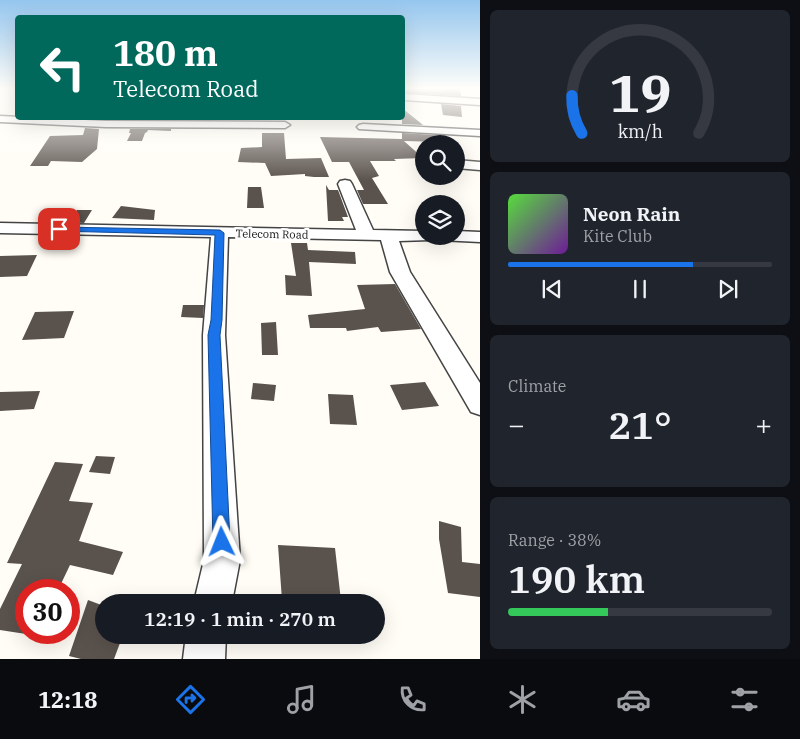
<!DOCTYPE html>
<html lang="en">
<head>
<meta charset="utf-8">
<style>
  :root { --surface:#171b24; --page:#20242c; --text:#f1f3f6; --muted:#9ea1a6; --line:#363941; --accent:#1a73e8 }
  body { margin:0; font-family:"IBM Plex Serif",serif; background:var(--page); color:var(--text); height:100vh; display:flex; flex-direction:column; font-size:19px; white-space:nowrap }
  * { box-sizing:border-box; margin:0 }
  p { font-size:16px; color:var(--muted) }
  .icon { flex:none; width:28px; height:28px; fill:none; stroke:currentColor; stroke-width:2; stroke-linecap:round; stroke-linejoin:round }
  .map { position:relative; flex:1; overflow:hidden }
  .drawer { display:flex; flex-direction:column; gap:10px; padding:10px; background:#0d0f14; width:320px }
  .drawer>* { flex:none }
  .top-card { position:absolute; left:15px; top:15px; width:390px; height:105px; border-radius:5px; box-shadow:0 5px 20px #0002; background:#00695c; color:#fff; overflow:hidden }
  .controls { position:absolute; left:415px; top:135px; display:grid; gap:10px }
  .controls a { display:grid; place-items:center; width:50px; height:50px; border-radius:50%; background:var(--surface); box-shadow:0 5px 20px #0002; font-size:25px }
  .speed { position:absolute; left:15px; top:579px; display:flex; gap:10px; font-size:25px; font-weight:700; text-align:center }
  .speed>* { display:grid; place-content:center; width:65px; height:65px; border-radius:50%; background:var(--surface); box-shadow:0 5px 20px #0002; line-height:1 }
  .speed .limit { border:8px solid #d22; background:#fff; color:#111 }
  .pin { position:absolute; display:grid; place-items:center; width:42px; height:42px; color:#fff; margin:-21px; border-radius:10px; box-shadow:0 2px 8px #0006 }
  .me { position:absolute; width:55px; margin:-28px; rotate:358deg; stroke-linejoin:round; filter:drop-shadow(0 0 4px #0008) }
  .turn { display:flex; align-items:center; gap:18px; height:105px; padding:0 15px; font-size:22px }
  .turn .icon { width:65px; height:65px; stroke-width:2.5 }
  .turn b { display:block; font-size:35px; line-height:42px }
  .big { font-size:38px; font-weight:600; line-height:1.1 }
  .drawer .widget { flex:1; display:flex; flex-direction:column; justify-content:center; gap:8px; min-width:0; padding:0 18px; border-radius:8px; background:var(--page) }
  .drawer .dial { align-items:center; gap:0 }
  .dial svg { height:130px; overflow:visible; fill:none; stroke:var(--line); stroke-width:7; stroke-linecap:round; text-anchor:middle }
  .dial text { fill:var(--text); stroke:none }
  .song { display:flex; align-items:center; gap:15px }
  .cover { width:60px; height:60px; border-radius:8px; background:linear-gradient(135deg,hsl(110 70% 55%),hsl(280 70% 35%)) }
  .played { height:5px; border-radius:2px; background:linear-gradient(90deg,var(--accent) 70%,var(--line) 70%) }
  .keys { display:flex; justify-content:space-around; direction:ltr }
  .heat { display:flex; justify-content:space-between; align-items:center; font-size:28px; direction:ltr }
  .charge { height:8px; border-radius:4px; background:linear-gradient(90deg,#34c759 38%,var(--line) 0) }
  .trip { position:absolute; left:95px; top:594px; width:290px; height:50px; border-radius:25px; background:var(--surface); box-shadow:0 5px 20px #0002; font-weight:600; line-height:50px; text-align:center }
  .dock { display:flex; height:80px; justify-content:space-around; align-items:center; background:#090b0e; color:var(--muted) }
  .dock .icon { width:35px; height:35px }
  .dock .on { color:var(--accent) }
  .dock b { font-size:22px; color:var(--text) }
  main { display:flex; flex:1; min-height:0 }
  .map>svg:first-child { display:block }
  .building { fill:#5a524d }
  .lines { fill:none; stroke-linecap:round; stroke-linejoin:round }
  .minor-casing { stroke:#444; stroke-width:3 }
  .minor { fill:#fff; fill-rule:evenodd }
  .route { fill:#1a73e8; stroke:#114b97 }
  .labels { text-anchor:middle; stroke-width:5; stroke-linejoin:round; paint-order:stroke }
  .far-street-label { font-size:11px; fill:#111; stroke:#fff }
</style>
</head>
<body>
<main>
<div class="map">
<svg width="480" height="659" viewBox="0 0 480 659">
  <rect width="100%" height="100%" fill="#fffdf5"/>
  <path class="building" d="M 402,88 L 460,88 L 461,96 L 402,93 Z
    M 441,104 L 461,106 L 462,117 L 443,115 Z
    M 402,108 L 423,125 L 402,124 Z
    M 85,128 L 99,129 L 97,149 L 82,162 L 51,161 L 48,166 L 30,166 L 50,136 L 83,135 Z
    M 130,129 L 171,129 L 171,131 L 148,130 L 147,132 L 145,133 L 142,141 L 127,141 L 131,133 L 129,133 Z
    M 262,133 L 284,133 L 286,159 L 321,158 L 329,177 L 314,177 L 305,176 L 305,174 L 271,176 L 265,163 L 238,162 L 241,148 L 262,147 Z
    M 402,133 L 434,135 L 442,142 L 404,141 L 423,158 L 394,159 L 396,161 L 370,161 L 379,176 L 372,178 L 388,204 L 363,204 L 357,190 L 364,190 L 349,162 L 332,162 L 320,137 L 402,139 Z
    M 326,185 L 329,190 L 338,190 L 348,217 L 342,217 L 344,221 L 328,221 Z
    M 248,187 L 261,187 L 264,208 L 247,208 Z
    M 121,206 L 155,210 L 154,220 L 112,218 Z
    M 77,210 L 92,210 L 84,223 L 68,222 Z
    M 291,243 L 307,243 L 308,250 L 355,252 L 356,264 L 309,262 L 312,296 L 286,295 L 285,275 L 296,276 Z
    M 37,255 L 27,276 L 0,277 L 0,256 Z
    M 395,284 L 421,329 L 381,332 L 378,327 L 347,331 L 346,328 L 310,328 L 308,315 L 365,309 L 357,285 Z
    M 183,305 L 204,305 L 203,318 L 181,317 Z
    M 74,311 L 64,338 L 22,340 L 35,312 Z
    M 276,322 L 278,355 L 262,355 L 261,323 Z
    M 425,382 L 439,406 L 402,410 L 390,385 Z
    M 253,383 L 276,385 L 274,401 L 251,399 Z
    M 40,391 L 34,409 L 0,411 L 0,392 Z
    M 328,394 L 353,395 L 357,425 L 330,424 Z
    M 96,456 L 115,457 L 110,474 L 89,472 Z
    M 55,462 L 83,464 L 69,501 L 93,503 L 79,541 L 123,552 L 113,575 L 70,565 L 58,590 L 26,590 L 26,634 L 0,630 L 0,609 L 22,564 L 7,563 Z
    M 439,521 L 461,527 L 462,562 L 480,564 L 480,597 L 448,593 L 439,539 Z
    M 278,545 L 335,548 L 341,601 L 282,600 Z
    M 88,600 L 104,606 L 104,635 L 123,635 L 114,659 L 81,659 L 69,656 Z"/>
  <g class="lines">
    <defs>
      <path id="minor" d="M 404,94 L 480,99 L 480,105 L 404,100 Z
        M 0,116 L 106,121 L 285,122 L 290,125 L 285,128 L 106,127 L 0,122 Z
        M 363,124 L 480,130 L 480,136 L 359,129 L 357,127 L 359,125 Z
        M 456,160 L 480,162 L 480,170 L 456,168 Z
        M 345,180 L 350,181 L 352,184 L 373,230 L 424,231 L 424,236 L 432,236 L 430,240 L 399,241 L 410,272 L 480,383 L 480,415 L 471,412 L 390,272 L 381,240 L 228,237 L 225,335 L 240,560 L 232,602 L 194,602 L 204,560 L 203,335 L 211,237 L 0,233 L 0,223 L 356,230 L 338,184 L 340,181 Z
        M 456,231 L 480,232 L 480,242 L 439,240 L 437,236 L 456,236 Z
        M 186,635 L 226,635 L 225,659 L 183,659 Z"/>
    </defs>
    <use href="#minor" class="minor-casing"/>
    <use href="#minor" class="minor"/>
  </g>
  <linearGradient id="sky" x2="0" y2="1"><stop stop-color="#95c6ee"/><stop offset="0.49" stop-color="#fffefa"/><stop offset="1" stop-color="#fffefa" stop-opacity="0"/></linearGradient>
  <rect width="480" height="181" fill="url(#sky)"/>
  <path class="route" d="M 59,227 L 220,230 L 224,233 L 222,320 L 220,335 L 230,542 L 228,548 L 222,550 L 216,548 L 213,542 L 208,335 L 211,320 L 215,235 L 56,231 L 56,228 Z"/>
  <g class="labels">
    <g class="far-street-label">
      <text transform="translate(272 234) rotate(1)" y="4">Telecom Road</text>
    </g>
  </g>
</svg>
<div class="controls">
<a><svg class="icon" aria-label="search" viewBox="0 0 24 24"><circle cx="10" cy="10" r="6"/><path d="M15 15l6 6"/></svg></a>
<a><svg class="icon" aria-label="layers" viewBox="0 0 24 24"><path d="M12 4l9 5-9 5-9-5zM3 14l9 5 9-5"/></svg></a>
</div>
<div class="speed"><div class="limit">30</div></div>
<div class="pin" style="left:59px;top:229px;background:#d93025"><svg class="icon" aria-label="arrive" viewBox="0 0 24 24"><path d="M6 21V4h12l-3 4 3 4H6"/></svg></div>
<svg class="me" style="left:222px;top:542px" viewBox="-20 -20 40 40"><path d="M0-17L14 15 0 8-14 15z" fill="#1a73e8" stroke="#fff" stroke-width="4"/></svg>
<div class="trip">12:19 · 1 min · 270 m</div>
<div class="top-card">
<div class="turn"><svg class="icon" aria-label="left" viewBox="0 0 24 24"><path d="M17 20v-9H6M10 6l-5 5 5 5"/></svg><div><b>180 m</b>Telecom Road</div></div>
</div>
</div>
<section class="drawer">
<div class="widget dial"><svg viewBox="0 0 100 80">
<path d="M14 69A42 42 0 1 1 86 69"/>
<path d="M14 69A42 42 0 0 1 8 46" stroke="#1a73e8"/>
<text x="50" y="56" font-size="32" font-weight="700">19</text>
<text x="50" y="72" font-size="11">km/h</text>
</svg></div>
<div class="widget">
<div class="song"><i class="cover"></i><div><b>Neon Rain</b><p>Kite Club</p></div></div>
<div class="played"></div>
<div class="keys"><svg class="icon" aria-label="previous" viewBox="0 0 24 24"><path d="M18 5L8 12l10 7zM5 5v14"/></svg><svg class="icon" aria-label="pause" viewBox="0 0 24 24"><path d="M8 5v14M16 5v14"/></svg><svg class="icon" aria-label="next" viewBox="0 0 24 24"><path d="M6 5l10 7-10 7zM19 5v14"/></svg></div>
</div>
<div class="widget"><p>Climate</p>
<div class="heat"><a>−</a><b class="big">21°</b><a>+</a></div>
</div>
<div class="widget"><p>Range · 38%</p><b class="big">190 km</b><div class="charge"></div></div>
</section>
</main>
<nav class="dock">
<b>12:18</b>
<svg class="icon on" aria-label="directions" viewBox="0 0 24 24"><path d="M12 3l9 9-9 9-9-9zM9 14v-3h6M13 9l2 2-2 2"/></svg>
<svg class="icon" aria-label="music" viewBox="0 0 24 24"><path d="M9 18V5l10-2v13"/><circle cx="6" cy="18" r="3"/><circle cx="16" cy="16" r="3"/></svg>
<svg class="icon" aria-label="phone" viewBox="0 0 24 24"><path d="M5 4h4l2 5-3 2q2 4 5 5l2-3 5 2v4C11 20 4 13 5 4z"/></svg>
<svg class="icon" aria-label="climate" viewBox="0 0 24 24"><path d="M12 3v18M4 7l16 10M4 17L20 7"/></svg>
<svg class="icon" aria-label="car" viewBox="0 0 24 24"><path d="M5 17H2v-5l4-1 3-4h7l3 4 3 1v5h-3M9 17h6M6 11h13"/><circle cx="7" cy="17" r="2"/><circle cx="17" cy="17" r="2"/></svg>
<svg class="icon" aria-label="filters" viewBox="0 0 24 24"><path d="M4 7h16M4 17h16"/><circle cx="9" cy="7" r="2"/><circle cx="15" cy="17" r="2"/></svg>
</nav>
</body>
</html>
